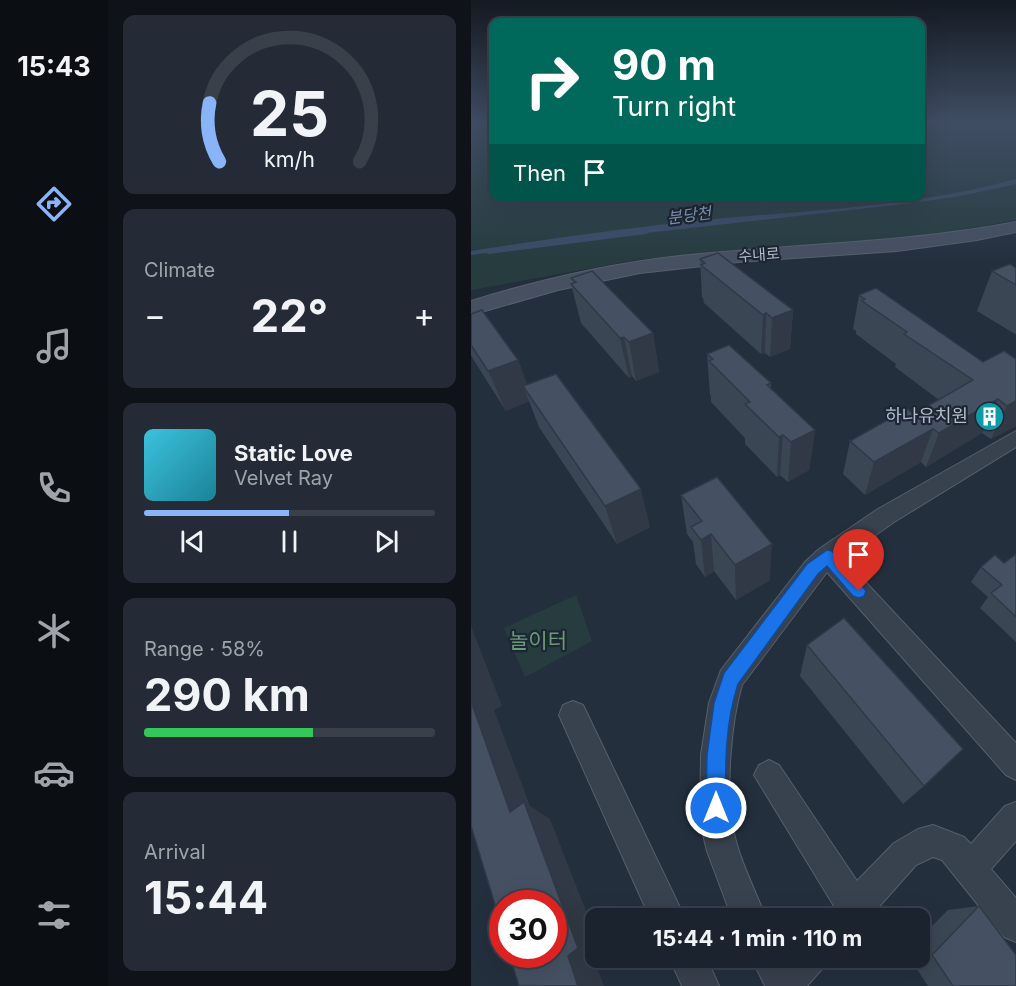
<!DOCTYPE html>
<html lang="en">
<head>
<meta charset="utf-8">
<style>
  :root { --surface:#1b232e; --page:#242b36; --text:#f1f3f6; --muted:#a0a4aa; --line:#39404a; --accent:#8ab4f8 }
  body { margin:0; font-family:Inter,"Noto Sans KR",sans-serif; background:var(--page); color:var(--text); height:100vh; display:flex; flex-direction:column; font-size:22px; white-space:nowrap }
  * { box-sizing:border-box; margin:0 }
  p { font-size:20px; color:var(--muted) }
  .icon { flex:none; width:33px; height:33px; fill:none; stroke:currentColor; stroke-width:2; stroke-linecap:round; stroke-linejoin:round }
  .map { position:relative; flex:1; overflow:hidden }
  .drawer { display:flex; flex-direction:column; gap:15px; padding:15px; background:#0f1319; width:363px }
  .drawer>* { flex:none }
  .top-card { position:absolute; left:18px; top:18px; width:436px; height:183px; border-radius:12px; box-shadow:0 6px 24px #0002,0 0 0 2px var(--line); background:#00695c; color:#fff; overflow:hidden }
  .speed { position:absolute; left:18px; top:890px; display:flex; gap:12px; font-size:30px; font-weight:700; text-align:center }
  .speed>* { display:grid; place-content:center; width:78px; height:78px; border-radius:50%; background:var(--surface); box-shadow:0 6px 24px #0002,0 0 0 2px var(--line); line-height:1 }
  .speed .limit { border:9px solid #d22; background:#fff; color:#111 }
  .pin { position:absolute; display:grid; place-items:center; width:51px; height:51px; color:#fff; margin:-62px -26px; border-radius:50% 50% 50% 0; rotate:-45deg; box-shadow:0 0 6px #0007 }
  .pin .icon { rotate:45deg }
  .me { position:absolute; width:66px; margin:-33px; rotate:0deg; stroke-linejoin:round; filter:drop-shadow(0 0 4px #0008) }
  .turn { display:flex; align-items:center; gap:21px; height:126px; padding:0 24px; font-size:27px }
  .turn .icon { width:78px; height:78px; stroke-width:2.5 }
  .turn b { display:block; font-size:42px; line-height:51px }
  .then { display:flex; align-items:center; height:57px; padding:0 24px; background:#0003; gap:12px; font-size:22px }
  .big { font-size:45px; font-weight:700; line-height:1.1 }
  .drawer .card { flex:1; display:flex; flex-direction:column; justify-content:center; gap:9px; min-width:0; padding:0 21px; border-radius:12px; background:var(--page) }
  .drawer .dial { align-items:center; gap:0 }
  .dial svg { height:156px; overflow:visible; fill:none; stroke:var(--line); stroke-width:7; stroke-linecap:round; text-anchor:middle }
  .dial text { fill:var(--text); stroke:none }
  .song { display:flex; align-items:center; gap:18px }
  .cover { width:72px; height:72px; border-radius:9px; background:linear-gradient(135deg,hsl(190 70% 55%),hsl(190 70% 35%)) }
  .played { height:6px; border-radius:3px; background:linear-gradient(90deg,var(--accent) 50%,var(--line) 50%) }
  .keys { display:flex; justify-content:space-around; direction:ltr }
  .heat { display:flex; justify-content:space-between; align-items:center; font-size:33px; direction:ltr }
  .charge { height:9px; border-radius:4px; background:linear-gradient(90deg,#34c759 58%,var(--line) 0) }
  .trip { position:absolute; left:114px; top:908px; width:345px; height:60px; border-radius:12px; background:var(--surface); box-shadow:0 6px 24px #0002,0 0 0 2px var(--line); font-weight:700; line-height:60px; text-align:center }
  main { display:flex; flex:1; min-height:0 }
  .tab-bar { display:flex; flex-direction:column; width:108px; justify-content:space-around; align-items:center; background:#0b0e12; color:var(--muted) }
  .tab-bar .icon { width:42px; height:42px }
  .tab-bar .selected { color:var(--accent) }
  .tab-bar b { font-size:27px; color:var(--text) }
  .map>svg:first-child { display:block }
  .green { fill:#263c3f }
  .water { fill:#394c67 }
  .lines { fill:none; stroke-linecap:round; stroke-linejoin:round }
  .stream { stroke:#394c67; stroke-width:4 }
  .minor-casing { stroke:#565f6c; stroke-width:2 }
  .secondary-casing { stroke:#565f6c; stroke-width:2 }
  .minor { fill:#38414e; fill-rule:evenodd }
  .secondary { fill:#465061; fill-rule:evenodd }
  .wall { fill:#3b4654 }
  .shaded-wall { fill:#303945 }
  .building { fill:#455162; stroke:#303945; stroke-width:1.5 }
  .route { fill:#1a73e8; stroke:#114b97; stroke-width:1.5 }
  .labels { text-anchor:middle; stroke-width:4.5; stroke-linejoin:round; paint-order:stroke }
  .far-street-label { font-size:15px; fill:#b4bcc9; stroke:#1d2633 }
  .far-water-label { font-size:16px; font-style:italic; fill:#7c92b1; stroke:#1d2633 }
  .poi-label { font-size:18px; fill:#b4bcc9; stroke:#1d2633; text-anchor:end }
  .near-park-label { font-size:21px; fill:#6b9a76; stroke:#1d2633 }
</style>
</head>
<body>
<main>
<nav class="tab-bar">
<b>15:43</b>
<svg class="icon selected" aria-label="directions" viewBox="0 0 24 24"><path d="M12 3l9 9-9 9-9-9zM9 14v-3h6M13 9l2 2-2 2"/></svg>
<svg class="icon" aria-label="music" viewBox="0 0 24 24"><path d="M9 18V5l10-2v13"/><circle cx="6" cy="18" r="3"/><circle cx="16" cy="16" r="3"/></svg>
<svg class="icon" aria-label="phone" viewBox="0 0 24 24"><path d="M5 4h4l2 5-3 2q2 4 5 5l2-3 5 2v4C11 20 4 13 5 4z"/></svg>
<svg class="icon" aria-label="climate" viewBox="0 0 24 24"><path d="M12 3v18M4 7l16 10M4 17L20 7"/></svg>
<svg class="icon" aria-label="car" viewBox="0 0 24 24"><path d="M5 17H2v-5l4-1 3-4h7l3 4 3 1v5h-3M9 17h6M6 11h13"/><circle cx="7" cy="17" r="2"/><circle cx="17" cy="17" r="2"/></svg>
<svg class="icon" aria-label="filters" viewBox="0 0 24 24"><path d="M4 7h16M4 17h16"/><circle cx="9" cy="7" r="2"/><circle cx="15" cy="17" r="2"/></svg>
</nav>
<section class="drawer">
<div class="card dial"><svg viewBox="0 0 100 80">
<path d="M14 69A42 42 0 1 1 86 69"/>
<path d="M14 69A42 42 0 0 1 9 39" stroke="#8ab4f8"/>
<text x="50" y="56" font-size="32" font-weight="700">25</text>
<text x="50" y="72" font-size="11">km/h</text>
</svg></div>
<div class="card"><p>Climate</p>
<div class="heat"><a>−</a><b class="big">22°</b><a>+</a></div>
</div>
<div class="card">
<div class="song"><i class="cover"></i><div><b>Static Love</b><p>Velvet Ray</p></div></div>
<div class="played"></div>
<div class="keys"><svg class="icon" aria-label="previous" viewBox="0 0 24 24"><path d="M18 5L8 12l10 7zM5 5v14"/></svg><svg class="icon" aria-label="pause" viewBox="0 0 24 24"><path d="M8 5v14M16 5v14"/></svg><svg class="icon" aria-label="next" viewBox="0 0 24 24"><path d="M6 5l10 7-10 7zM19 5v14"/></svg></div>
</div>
<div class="card"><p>Range · 58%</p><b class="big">290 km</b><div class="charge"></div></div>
<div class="card"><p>Arrival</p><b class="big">15:44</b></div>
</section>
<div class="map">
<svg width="545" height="986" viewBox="0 0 545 986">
  <rect width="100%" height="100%" fill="#242f3e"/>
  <path class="green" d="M 0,122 L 22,122 L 22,196 L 450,196 L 450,122 L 545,122 L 545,220 L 426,241 L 228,253 L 165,260 L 0,290 Z
    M 105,595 L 121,641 L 54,677 L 33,628 Z"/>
  <path class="water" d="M 545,179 L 545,184 L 490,196 L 442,203 L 95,242 L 0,255 L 0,251 C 81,238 162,227 243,219 C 343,210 448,206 545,179 Z"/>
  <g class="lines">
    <path class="stream" d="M 18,252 L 175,232"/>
    <defs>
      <path id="minor" d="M 545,431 L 545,447 L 423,522 L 372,558 L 545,743 L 545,780 L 535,775 L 356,572 L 271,685 C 260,722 255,785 261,823 C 266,856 283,887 295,918 L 261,918 L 236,851 L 229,822 L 230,755 L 238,703 L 250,670 L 334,562 L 348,549 L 407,509 Z
        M 102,701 L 112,705 L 214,918 L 179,918 L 88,715 L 92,705 Z
        M 298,760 L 308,765 L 386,881 L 423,843 L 447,829 L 462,825 L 493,837 L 500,844 L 534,806 L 545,802 L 545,841 L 520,869 L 545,898 L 545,942 L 533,937 L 471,860 L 462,857 L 445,865 L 398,918 L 358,918 L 363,906 L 283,775 L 288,765 Z
        M 198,957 L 235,957 L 248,986 L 211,986 Z
        M 280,957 L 357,957 L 351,969 L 336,986 L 294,986 Z"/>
      <path id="secondary" d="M 545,222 L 545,232 L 506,240 L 426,251 L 267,262 L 169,273 L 87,290 L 0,315 L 0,301 C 65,281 132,265 200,257 C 315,244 431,244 545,222 Z"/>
    </defs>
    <use href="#minor" class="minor-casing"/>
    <use href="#secondary" class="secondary-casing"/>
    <use href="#minor" class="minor"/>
    <use href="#secondary" class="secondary"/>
  </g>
  <path class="wall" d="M 229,259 L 322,310 L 319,349 L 299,357 L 294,353 L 290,354 L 233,303 L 232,298 L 231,297 Z
    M 545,268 L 545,334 L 544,334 L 506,311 L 521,271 Z
    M 100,278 L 182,333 L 188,372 L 165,381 L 161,376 L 158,378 L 110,323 L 100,284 L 102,283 Z
    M 388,295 L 512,362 L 545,359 L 545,426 L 520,439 L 511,433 L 455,467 L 450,462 L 394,495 L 372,474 L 379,441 L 443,414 L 468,400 L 424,367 L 425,364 L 385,334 L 385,331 L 382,329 Z
    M 0,314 L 47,360 L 56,385 L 179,527 L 146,544 L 68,427 L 58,401 L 35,411 L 2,359 L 0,355 Z
    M 236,354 L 300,383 L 300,389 L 344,430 L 338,470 L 317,482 L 309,475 L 306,477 L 274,444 L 274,438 L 240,402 L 240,396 L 239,395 Z
    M 210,495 L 299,580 L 265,600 L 243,571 L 234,577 L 225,564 L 222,542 L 216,534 Z
    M 545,554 L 545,642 L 509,608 L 517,597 L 500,582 L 510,567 L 533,563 Z
    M 336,645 L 453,786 L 432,804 L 329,676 Z
    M 508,906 L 545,986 L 457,986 L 438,957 L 448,957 L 448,939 L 477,910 Z"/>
  <path class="shaded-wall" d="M 322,310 L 319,349 L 299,357 L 301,318 Z
    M 295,313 L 294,353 L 290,354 L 292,315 Z
    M 182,333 L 188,372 L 165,381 L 158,342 Z
    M 153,337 L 161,376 L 158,378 L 149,338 Z
    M 47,360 L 62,399 L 52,386 L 58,401 L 35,411 L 17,371 Z
    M 527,399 L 511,433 L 455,467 L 468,433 Z
    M 545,401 L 545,426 L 520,439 L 536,406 Z
    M 462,429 L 450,462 L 394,495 L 403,462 Z
    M 344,430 L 338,470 L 317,482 L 320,442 Z
    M 312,435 L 309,475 L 306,477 L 308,437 Z
    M 170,489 L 179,527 L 146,544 L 134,506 Z
    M 240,534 L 243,571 L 234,577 L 230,540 Z
    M 301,544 L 299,580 L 265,600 L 264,565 Z
    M 0,626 L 31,706 L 23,710 L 59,806 L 79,819 L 124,934 L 124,951 L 121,954 L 133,986 L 107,986 L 39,812 L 0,701 Z"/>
  <path class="building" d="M 247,253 L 322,310 L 301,318 L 295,313 L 292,315 L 230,265 L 234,263 L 229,259 Z
    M 539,264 L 545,268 L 545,285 L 521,271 Z
    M 121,271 L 182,333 L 158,342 L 153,337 L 149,338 L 100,284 L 105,282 L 100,278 Z
    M 405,288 L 512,362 L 533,351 L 545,359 L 545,401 L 536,406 L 527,399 L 468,433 L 462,429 L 403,462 L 379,441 L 436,409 L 443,414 L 502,380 L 433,334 L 436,332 L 391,301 L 394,299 L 388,295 Z
    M 11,310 L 47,360 L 17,371 L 0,345 L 0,314 Z
    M 258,345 L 300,383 L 296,385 L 344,430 L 320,442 L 312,435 L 308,437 L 274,404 L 279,402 L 238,361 L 242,359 L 236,354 Z
    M 85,374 L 170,489 L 134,506 L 52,386 Z
    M 246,477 L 301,544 L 264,565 L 240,534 L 230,540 L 220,527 L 231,521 L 210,495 Z
    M 545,554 L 545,617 L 520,593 L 531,585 L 510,567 L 524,555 L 533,563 Z
    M 373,618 L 492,749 L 453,786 L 336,645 Z
    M 0,701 L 39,812 L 53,802 L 107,948 L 97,956 L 107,986 L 48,986 L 38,954 L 82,954 L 82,903 L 32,903 L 32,931 L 0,826 Z
    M 508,906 L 545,955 L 545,986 L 482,986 L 461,955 Z"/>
  <linearGradient id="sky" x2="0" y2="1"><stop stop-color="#141a22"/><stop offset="0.47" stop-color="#3f4d63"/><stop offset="1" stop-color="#3f4d63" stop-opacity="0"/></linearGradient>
  <rect width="545" height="260" fill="url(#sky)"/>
  <path class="route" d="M 356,550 L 361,551 L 395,591 L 393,596 L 388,598 L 382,596 L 356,566 L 347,574 L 267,684 C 254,724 254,766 255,808 L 252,815 L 245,818 L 238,815 L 235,808 L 236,755 L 243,703 L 253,673 L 336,564 Z"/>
  <defs>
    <symbol id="building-disc" viewBox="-11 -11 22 22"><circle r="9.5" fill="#0f9aa8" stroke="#1d2633"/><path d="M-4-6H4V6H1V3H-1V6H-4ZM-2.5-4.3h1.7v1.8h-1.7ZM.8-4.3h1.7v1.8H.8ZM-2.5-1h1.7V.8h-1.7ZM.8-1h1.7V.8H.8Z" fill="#fff"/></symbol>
  </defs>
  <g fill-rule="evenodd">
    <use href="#building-disc" x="502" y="400" width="33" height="33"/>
  </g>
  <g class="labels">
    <g class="far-street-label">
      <text transform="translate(288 255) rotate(-4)" y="5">수내로</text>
    </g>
    <g class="far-water-label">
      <text transform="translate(218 215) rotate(-7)" y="6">분당천</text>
    </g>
    <g class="poi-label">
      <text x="497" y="422">하나유치원</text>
    </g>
    <g class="near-park-label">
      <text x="67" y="648">놀이터</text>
    </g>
  </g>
</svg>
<div class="speed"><div class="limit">30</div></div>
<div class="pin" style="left:388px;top:591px;background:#d93025"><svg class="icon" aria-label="arrive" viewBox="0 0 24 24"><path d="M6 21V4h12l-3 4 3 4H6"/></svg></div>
<svg class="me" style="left:245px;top:808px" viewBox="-20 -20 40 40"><circle r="17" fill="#1a73e8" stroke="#fff" stroke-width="3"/><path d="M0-11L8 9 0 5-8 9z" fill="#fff"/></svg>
<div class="trip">15:44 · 1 min · 110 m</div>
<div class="top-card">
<div class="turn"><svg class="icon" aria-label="right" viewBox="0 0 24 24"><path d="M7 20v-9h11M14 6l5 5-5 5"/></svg><div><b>90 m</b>Turn right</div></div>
<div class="then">Then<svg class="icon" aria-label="arrive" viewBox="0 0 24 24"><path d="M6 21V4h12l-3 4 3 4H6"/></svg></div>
</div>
</div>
</main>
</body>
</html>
